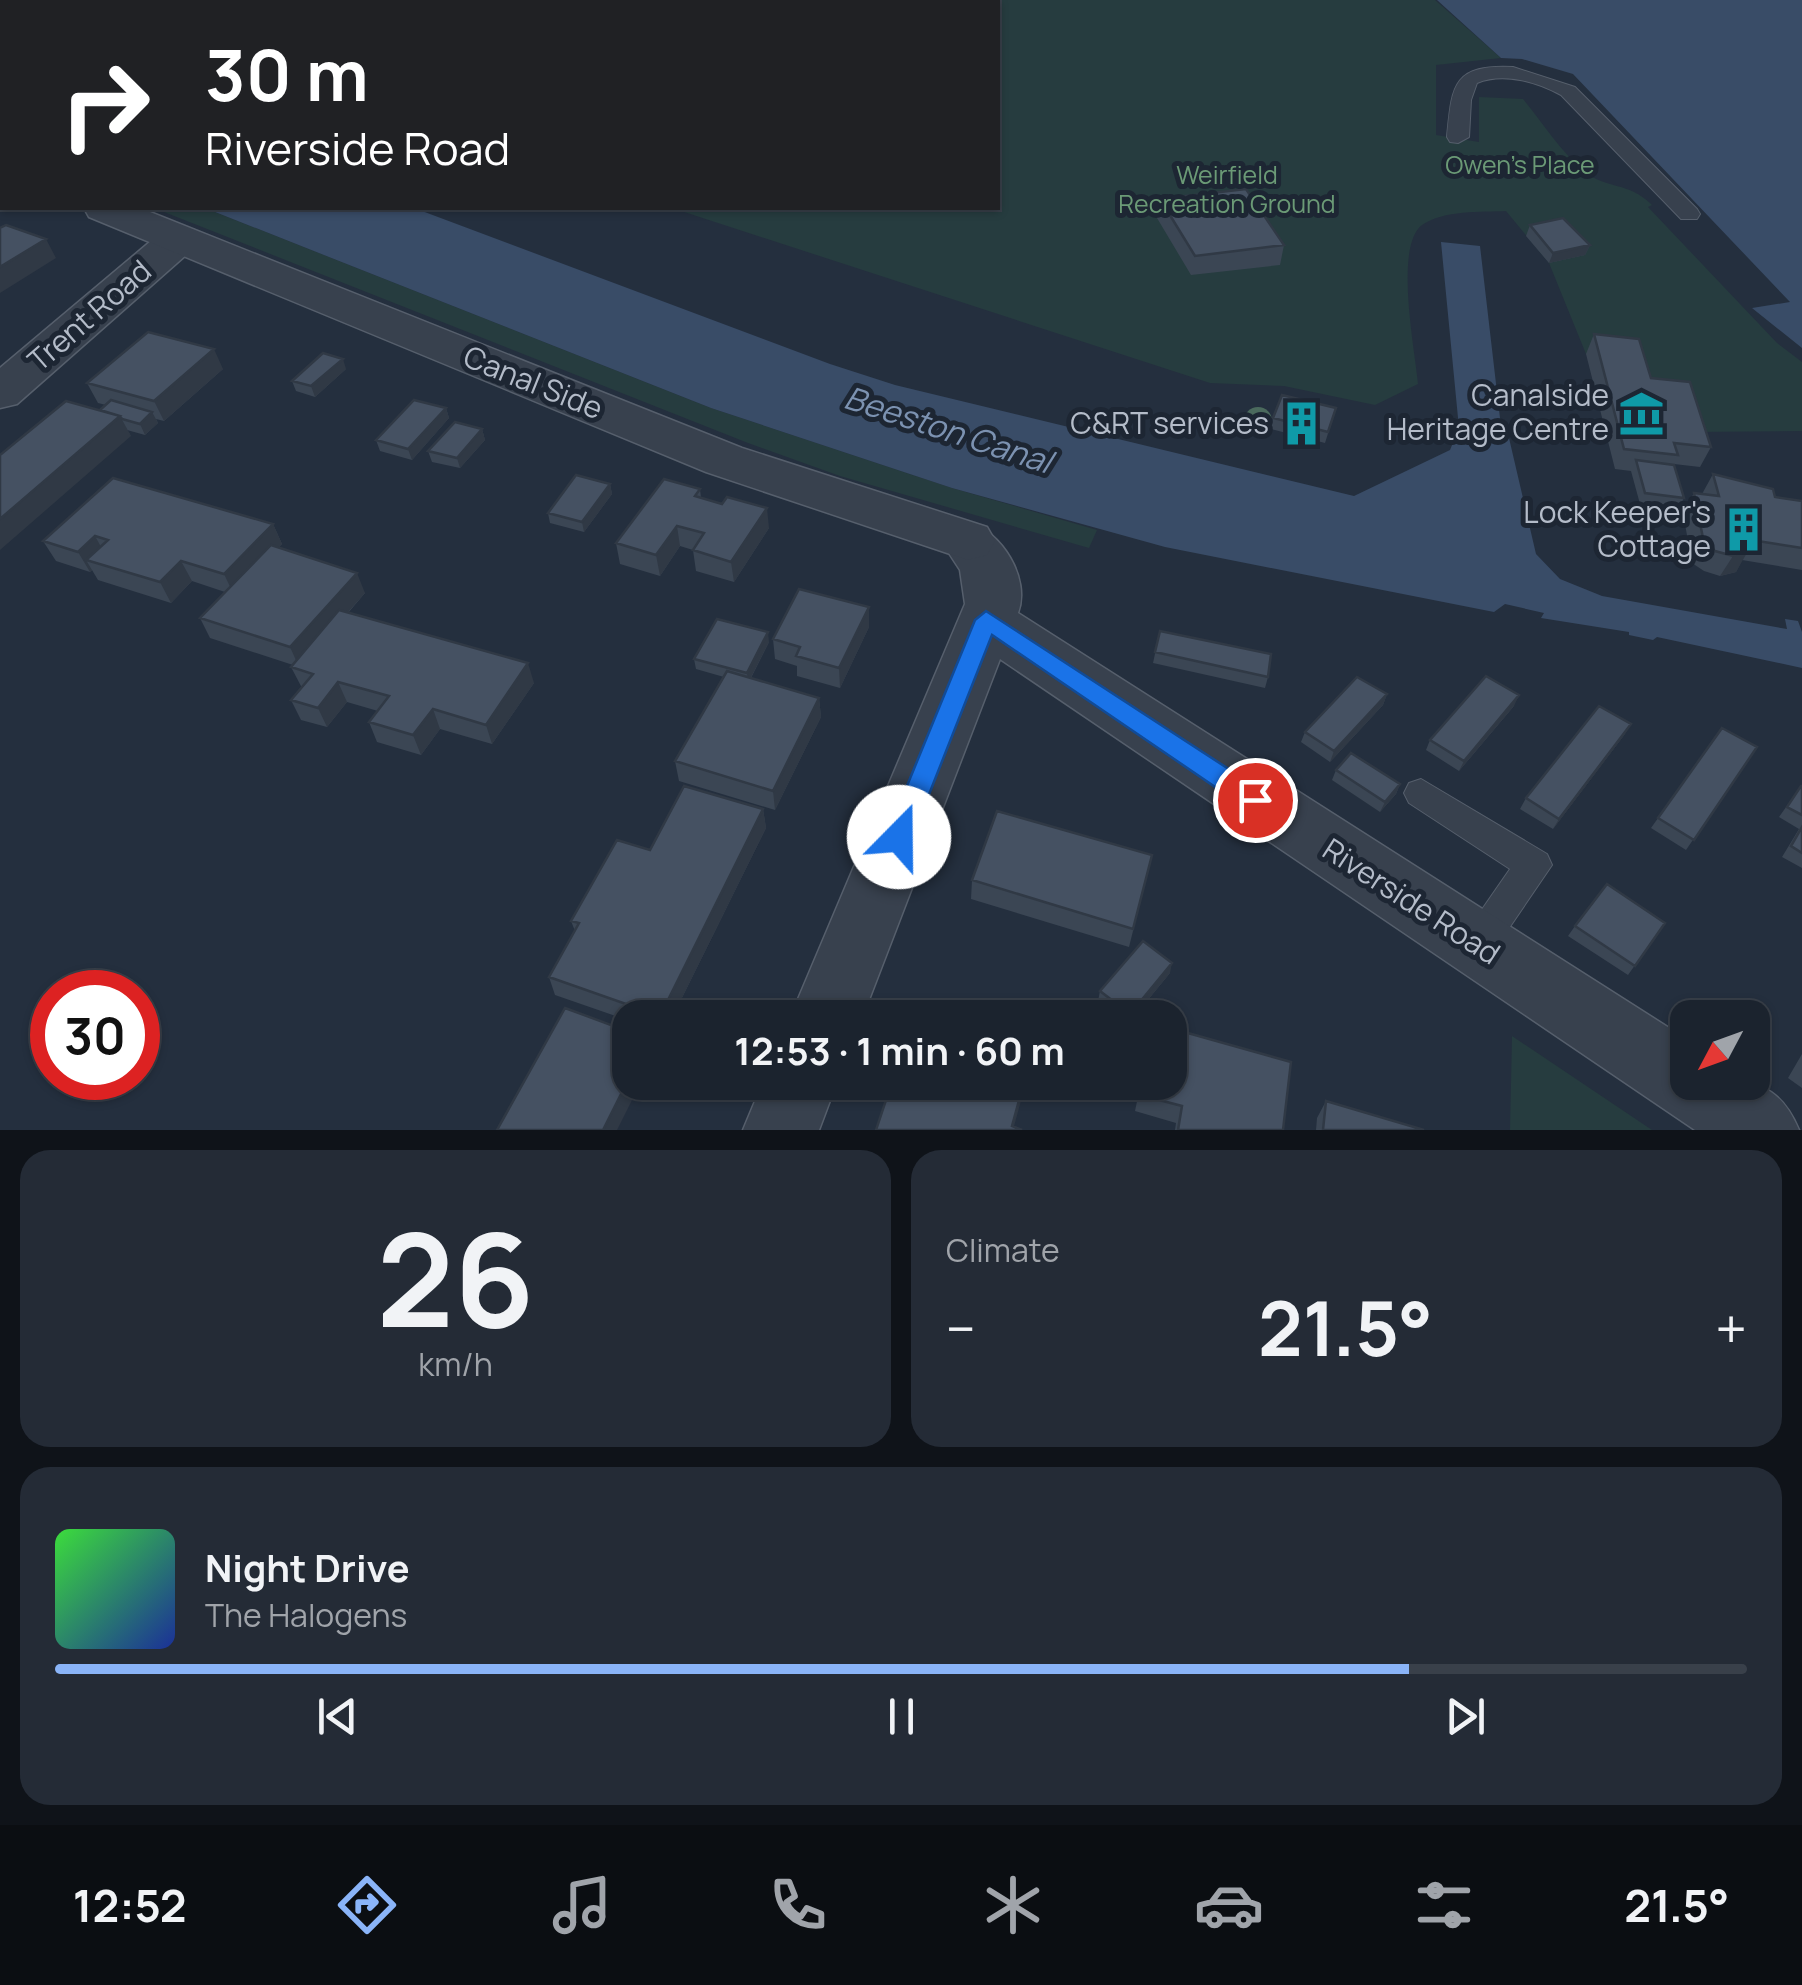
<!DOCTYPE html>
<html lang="en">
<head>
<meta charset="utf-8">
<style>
  :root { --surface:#1b232e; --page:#242b36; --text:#f1f3f6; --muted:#a0a4aa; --line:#39404a; --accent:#8ab4f8 }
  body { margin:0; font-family:Manrope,sans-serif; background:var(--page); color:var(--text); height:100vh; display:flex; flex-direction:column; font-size:38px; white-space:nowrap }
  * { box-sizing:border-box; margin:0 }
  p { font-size:32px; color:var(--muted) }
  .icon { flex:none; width:55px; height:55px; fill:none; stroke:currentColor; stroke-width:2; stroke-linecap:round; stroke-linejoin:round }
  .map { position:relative; height:1130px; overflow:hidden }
  .drawer { display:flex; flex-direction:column; gap:20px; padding:20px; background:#0f1319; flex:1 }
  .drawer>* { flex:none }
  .top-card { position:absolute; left:0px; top:0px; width:1000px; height:210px; box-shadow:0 2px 8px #0004,0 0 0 2px var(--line); background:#202124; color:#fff; overflow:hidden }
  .needle { width:65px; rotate:229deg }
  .buttons { position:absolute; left:1670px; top:1000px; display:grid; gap:20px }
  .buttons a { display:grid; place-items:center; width:100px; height:100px; border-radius:20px; background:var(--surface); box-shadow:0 2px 8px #0004,0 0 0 2px var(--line); font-size:50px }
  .speed { position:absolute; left:30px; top:970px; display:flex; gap:20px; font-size:50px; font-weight:700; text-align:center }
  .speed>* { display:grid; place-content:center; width:130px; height:130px; border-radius:50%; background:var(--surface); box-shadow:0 2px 8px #0004,0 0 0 2px var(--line); line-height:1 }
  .speed .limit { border:15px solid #d22; background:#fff; color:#111 }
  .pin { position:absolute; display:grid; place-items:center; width:85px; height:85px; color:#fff; margin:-42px; border:5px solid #fff; border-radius:50%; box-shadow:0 2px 10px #0007 }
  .me { position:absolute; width:110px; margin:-55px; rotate:22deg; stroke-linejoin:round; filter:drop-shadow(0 0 8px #0008) }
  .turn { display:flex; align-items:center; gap:35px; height:210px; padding:0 40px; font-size:45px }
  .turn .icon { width:130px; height:130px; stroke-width:2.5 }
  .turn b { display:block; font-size:70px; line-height:85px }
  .big { font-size:75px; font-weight:700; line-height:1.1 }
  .drawer .tile { flex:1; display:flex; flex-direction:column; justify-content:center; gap:15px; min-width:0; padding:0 35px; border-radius:30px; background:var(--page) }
  .drawer .dial { align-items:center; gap:0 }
  .dial b { font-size:130px; line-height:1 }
  .song { display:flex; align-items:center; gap:30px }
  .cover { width:120px; height:120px; border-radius:15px; background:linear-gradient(135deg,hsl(120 70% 55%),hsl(230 70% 35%)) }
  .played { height:10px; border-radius:5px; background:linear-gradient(90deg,var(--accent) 80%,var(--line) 80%) }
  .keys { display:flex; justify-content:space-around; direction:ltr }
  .heat { display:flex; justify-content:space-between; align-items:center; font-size:55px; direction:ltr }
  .drawer .tiles { flex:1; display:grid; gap:20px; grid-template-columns:1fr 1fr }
  .tile:last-child { grid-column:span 2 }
  .trip { position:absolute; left:612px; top:1000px; width:575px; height:100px; border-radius:30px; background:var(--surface); box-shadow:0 2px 8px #0004,0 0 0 2px var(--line); font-weight:700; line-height:100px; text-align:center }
  .tabs { display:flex; height:160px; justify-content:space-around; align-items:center; background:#0b0e12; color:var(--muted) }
  .tabs .icon { width:70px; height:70px }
  .tabs .active { color:var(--accent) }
  .tabs b { font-size:45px; color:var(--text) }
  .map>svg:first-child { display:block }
  .green { fill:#263c3f }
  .water { fill:#394c67 }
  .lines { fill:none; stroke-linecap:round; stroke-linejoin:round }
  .service-casing { stroke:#565f6c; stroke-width:2 }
  .minor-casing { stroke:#565f6c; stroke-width:3 }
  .tertiary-casing { stroke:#565f6c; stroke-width:3 }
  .service { fill:#38414e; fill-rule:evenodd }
  .minor { fill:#38414e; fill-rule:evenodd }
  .tertiary { fill:#38414e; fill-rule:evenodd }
  .tree { fill:#4b6a5d }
  .wall { fill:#3b4654 }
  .shaded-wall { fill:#303945 }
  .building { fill:#455162; stroke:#303945; stroke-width:2.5 }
  .route { fill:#1a73e8; stroke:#114b97; stroke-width:2.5 }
  .labels { text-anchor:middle; stroke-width:10; stroke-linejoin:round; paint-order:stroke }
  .far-park-label { font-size:25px; fill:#6b9a76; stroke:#1d2633 }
  .street-label { font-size:30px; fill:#b4bcc9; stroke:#1d2633 }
  .poi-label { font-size:30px; fill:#b4bcc9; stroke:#1d2633; text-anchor:end }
  .water-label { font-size:32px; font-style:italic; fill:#7c92b1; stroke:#1d2633 }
</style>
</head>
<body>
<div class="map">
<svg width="1802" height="1130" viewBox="0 0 1802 1130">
  <rect width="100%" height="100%" fill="#242f3e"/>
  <path class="green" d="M 29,0 L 1435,0 L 1501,58 L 1436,65 L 1436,135 L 1479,142 L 1479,97 L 1523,99 C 1542,122 1561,152 1584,171 C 1607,190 1628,181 1652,205 L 1648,207 L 1777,343 L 1802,362 L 1802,431 L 1689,432 L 1641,398 L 1630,359 L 1586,354 L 1549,263 L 1506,211 C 1482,212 1443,210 1422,225 C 1394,246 1415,350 1418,384 L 1375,405 L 1284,386 L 1210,383 L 672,208 L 998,208 L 998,2 Z
    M 154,208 L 205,208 L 711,408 L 952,488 L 1097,530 L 1089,548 L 840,476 L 748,443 Z
    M 1512,1036 L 1652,1130 L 1510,1130 Z"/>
  <path class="water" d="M 1437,0 L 1802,0 L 1802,348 L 1752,308 L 1790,302 L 1573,74 L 1522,59 L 1501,58 Z
    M 205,208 L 414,208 L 830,364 L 895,385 L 1354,496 L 1450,450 L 1459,428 L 1441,242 L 1480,246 L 1500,418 L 1509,438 L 1536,554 L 1560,579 L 1602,596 L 1787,629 L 1785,619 L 1798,621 L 1802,632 L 1802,668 L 1657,637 L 1653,640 L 1629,635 L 1629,632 L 1541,618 L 1544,613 L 1505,604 L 1494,612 L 1165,547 L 952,488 L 711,408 Z"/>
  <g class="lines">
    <defs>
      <path id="service" d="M 1513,67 L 1575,87 L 1697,209 L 1700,214 L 1697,219 L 1681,219 L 1561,95 C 1537,82 1504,72 1477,83 L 1471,100 L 1469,137 L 1458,143 L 1450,142 L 1447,137 C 1452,86 1452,64 1513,67 Z
        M 1421,779 L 1547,854 L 1552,865 L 1490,956 L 1477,961 L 1464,956 L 1458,944 L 1510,869 L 1409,803 L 1404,793 L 1409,783 Z"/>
      <path id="minor" d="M 179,226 L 194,230 L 200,239 L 194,248 L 17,404 L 0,408 L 0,368 L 164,230 Z
        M 968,522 C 1001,531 1031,578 1018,613 L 1688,1040 L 1688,1082 C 1741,1082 1775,1073 1799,1130 L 1695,1130 L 1000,659 L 862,1018 L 790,1018 L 965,604 L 960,570 L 941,541 L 949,527 Z
        M 763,1082 L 837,1082 L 819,1130 L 743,1130 Z"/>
      <path id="tertiary" d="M 0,152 L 2,153 L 2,177 L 0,177 Z
        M 84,208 L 140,208 L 742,448 L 987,527 L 995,541 L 987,555 L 968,560 L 706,472 L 89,217 Z"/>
    </defs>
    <use href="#service" class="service-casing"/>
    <use href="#minor" class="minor-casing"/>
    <use href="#tertiary" class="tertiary-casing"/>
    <use href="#service" class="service"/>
    <use href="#minor" class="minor"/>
    <use href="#tertiary" class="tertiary"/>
  </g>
  <circle class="tree" cx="1258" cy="421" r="14"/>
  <path class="wall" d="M 1160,199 L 1284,245 L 1280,265 L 1191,275 L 1157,218 Z
    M 1530,225 L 1590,245 L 1585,255 L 1549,263 L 1526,236 Z
    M 1594,334 L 1651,378 L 1711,447 L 1700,467 L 1674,464 L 1684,498 L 1678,509 L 1640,504 L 1631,471 L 1615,469 L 1586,354 Z
    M 223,369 L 164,421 L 156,419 L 158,423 L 145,435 L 127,430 L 131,436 L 100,410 L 106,405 L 98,403 L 87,383 Z
    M 346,369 L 315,397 L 296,391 L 292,381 Z
    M 446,408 L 449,418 L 412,460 L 380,451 L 376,440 Z
    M 1336,408 L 1325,443 L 1271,429 L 1273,418 Z
    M 482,429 L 485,440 L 460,468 L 432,462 L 428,451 Z
    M 1713,474 L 1775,497 L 1802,501 L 1802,570 L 1742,560 L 1736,572 L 1720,576 L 1704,571 L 1692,563 L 1683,513 L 1694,493 L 1702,494 Z
    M 113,478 L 273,524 L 282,544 L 278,548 L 365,593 L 348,613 L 534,683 L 492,744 L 440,729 L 421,755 L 377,742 L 369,722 L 378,711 L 347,702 L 327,727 L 301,720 L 291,700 L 302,688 L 291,667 L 293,665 L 210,638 L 200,618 L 225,592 L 192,581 L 171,603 L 98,580 L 92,570 L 90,572 L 56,561 L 43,541 Z
    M 610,484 L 612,494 L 584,532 L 550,523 L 548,513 Z
    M 700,489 L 701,498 L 769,528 L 734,582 L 696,571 L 693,550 L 680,546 L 660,576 L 620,564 L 616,543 Z
    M 869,627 L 840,688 L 797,676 L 797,666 L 775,659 L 773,639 Z
    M 1160,631 L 1268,677 L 1265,688 L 1153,663 Z
    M 769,642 L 751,678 L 819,698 L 821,717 L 775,810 L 679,781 L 675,761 L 724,677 L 696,669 L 694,659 Z
    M 1387,694 L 1383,705 L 1330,762 L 1301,742 L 1305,732 Z
    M 1514,706 L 1459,771 L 1426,750 L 1430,740 Z
    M 1722,728 L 1757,747 L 1686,850 L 1651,828 Z
    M 1625,734 L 1553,829 L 1520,809 L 1526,798 Z
    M 1336,770 L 1400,784 L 1396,794 L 1380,812 L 1332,780 Z
    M 1801,786 L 1802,786 L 1802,868 L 1782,857 L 1799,829 L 1779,817 Z
    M 763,809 L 766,828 L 672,1018 L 630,1018 L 630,1021 L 555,995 L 549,977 L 575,931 L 571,921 L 650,850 Z
    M 1152,855 L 1129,947 L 971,899 L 972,880 Z
    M 1665,923 L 1628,975 L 1568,936 L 1575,926 Z
    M 1170,973 L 1133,1018 L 1120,1018 L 1098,1001 L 1100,991 Z
    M 1802,1054 L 1802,1088 L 1788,1078 Z
    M 1061,1082 L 1099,1082 L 1095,1095 Z
    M 1141,1082 L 1170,1082 L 1283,1130 L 1175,1130 L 1176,1123 L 1135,1111 Z
    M 1326,1101 L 1424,1130 L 1316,1130 L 1317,1118 Z"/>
  <path class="shaded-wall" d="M 46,239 L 56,258 L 0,293 L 0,267 Z
    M 1590,245 L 1585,255 L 1549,263 L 1553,253 Z
    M 214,349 L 223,369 L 164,421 L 154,401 Z
    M 343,359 L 346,369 L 315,397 L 311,386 Z
    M 446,408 L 449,418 L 412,460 L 408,449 Z
    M 152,412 L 158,423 L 145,435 L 140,424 Z
    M 120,416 L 131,436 L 0,550 L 0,519 Z
    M 482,429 L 485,440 L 460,468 L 457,458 Z
    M 610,484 L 612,494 L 584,532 L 582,522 Z
    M 767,508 L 769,528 L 734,582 L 731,562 Z
    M 273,524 L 282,544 L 234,595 L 224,574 Z
    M 677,526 L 680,546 L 660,576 L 656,555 Z
    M 95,536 L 106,556 L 86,560 L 92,570 L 90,572 L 78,552 Z
    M 1748,551 L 1736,572 L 1720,576 L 1733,556 Z
    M 181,561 L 192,581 L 171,603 L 160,582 Z
    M 357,573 L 365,593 L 299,667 L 290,647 Z
    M 869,607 L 869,627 L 840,688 L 839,668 Z
    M 768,632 L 769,642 L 748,683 L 747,673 Z
    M 528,663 L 534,683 L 492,744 L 486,725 Z
    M 338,682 L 347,702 L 327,727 L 318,708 Z
    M 1387,694 L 1383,705 L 1330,762 L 1334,751 Z
    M 1519,695 L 1514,706 L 1459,771 L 1464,761 Z
    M 819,698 L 821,717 L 775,810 L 773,791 Z
    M 433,709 L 440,729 L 421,755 L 413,735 Z
    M 1631,724 L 1625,734 L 1553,829 L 1559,819 Z
    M 1400,784 L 1396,794 L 1380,812 L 1385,802 Z
    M 763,809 L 766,828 L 672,1018 L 660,1018 Z
    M 1172,963 L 1170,973 L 1133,1018 L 1129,1018 L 1130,1014 Z
    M 630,1076 L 630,1082 L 641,1082 L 617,1130 L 603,1130 Z
    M 1024,1082 L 1026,1082 L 1013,1130 L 1011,1130 Z"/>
  <path class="building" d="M 1246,189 L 1284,245 L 1195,256 L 1160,199 Z
    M 1563,218 L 1590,245 L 1553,253 L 1530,225 Z
    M 6,225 L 46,239 L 0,267 L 0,228 Z
    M 148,332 L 214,349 L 154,401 L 87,383 Z
    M 1594,334 L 1639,339 L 1651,378 L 1690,382 L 1711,447 L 1674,443 L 1678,455 L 1624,449 Z
    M 323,353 L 343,359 L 311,386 L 292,381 Z
    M 1282,395 L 1336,408 L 1328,432 L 1273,418 Z
    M 111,400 L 152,412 L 140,424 L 122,419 L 120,416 L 100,410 Z
    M 414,400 L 446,408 L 408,449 L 376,440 Z
    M 66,401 L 120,416 L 0,519 L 0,455 Z
    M 455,422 L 482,429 L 457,458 L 428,451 Z
    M 1636,460 L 1674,465 L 1684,498 L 1645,493 Z
    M 1713,474 L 1773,489 L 1775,497 L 1802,501 L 1802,548 L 1745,539 L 1748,551 L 1733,556 L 1715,551 L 1704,543 L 1694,493 L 1719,496 Z
    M 576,475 L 610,484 L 582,522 L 548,513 Z
    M 113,478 L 273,524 L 224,574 L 181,561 L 160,582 L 86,560 L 108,540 L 95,536 L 78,552 L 43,541 Z
    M 664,479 L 700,489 L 695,496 L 722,504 L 727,497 L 767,508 L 731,562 L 693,550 L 704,533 L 677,526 L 656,555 L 616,543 Z
    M 271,545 L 357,573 L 290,647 L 200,618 Z
    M 799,589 L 869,607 L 839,668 L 796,656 L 800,647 L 773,639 Z
    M 339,610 L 528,663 L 486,725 L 433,709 L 413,735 L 369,722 L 389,696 L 338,682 L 318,708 L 291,700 L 313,674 L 291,667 Z
    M 717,619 L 768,632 L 747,673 L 694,659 Z
    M 1160,631 L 1271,654 L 1268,677 L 1155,652 Z
    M 727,671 L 819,698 L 773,791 L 675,761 Z
    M 1486,676 L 1519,695 L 1464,761 L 1430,740 Z
    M 1357,677 L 1387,694 L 1334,751 L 1305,732 Z
    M 1599,706 L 1631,724 L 1559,819 L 1526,798 Z
    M 1722,728 L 1757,747 L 1694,840 L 1658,818 Z
    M 1351,753 L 1400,784 L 1385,802 L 1336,770 Z
    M 684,786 L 763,809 L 660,1016 L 549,977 L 579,923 L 571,921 L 617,840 L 650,850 Z
    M 1801,786 L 1802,786 L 1802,815 L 1787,807 Z
    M 997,811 L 1152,855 L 1133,929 L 972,880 Z
    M 1802,827 L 1802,853 L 1791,846 Z
    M 1607,884 L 1665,923 L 1635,966 L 1575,926 Z
    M 1143,941 L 1172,963 L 1130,1014 L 1100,991 Z
    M 565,1008 L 630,1032 L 630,1076 L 603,1130 L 497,1130 Z
    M 1170,1028 L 1291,1062 L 1283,1130 L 1178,1130 L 1182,1106 L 1140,1095 L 1143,1082 L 1170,1082 Z
    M 892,1082 L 1024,1082 L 1012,1126 L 1022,1130 L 876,1130 Z
    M 1326,1101 L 1424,1130 L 1323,1130 Z"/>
  <path class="route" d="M 986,611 L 1264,792 L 1268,800 L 1264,808 L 1255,811 L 1246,808 L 992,635 L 909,845 L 899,848 L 889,845 L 886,837 L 975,620 Z"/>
  <defs>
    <symbol id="museum-bare" viewBox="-9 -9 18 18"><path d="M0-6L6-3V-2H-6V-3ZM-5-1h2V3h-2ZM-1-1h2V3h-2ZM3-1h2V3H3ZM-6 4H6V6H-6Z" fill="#0f9aa8" stroke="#1d2633" stroke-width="2.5" paint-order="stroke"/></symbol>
    <symbol id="building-bare" viewBox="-9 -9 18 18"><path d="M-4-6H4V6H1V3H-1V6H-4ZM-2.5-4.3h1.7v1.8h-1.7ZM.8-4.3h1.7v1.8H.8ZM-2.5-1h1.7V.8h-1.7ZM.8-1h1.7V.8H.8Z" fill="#0f9aa8" stroke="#1d2633" stroke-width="2.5" paint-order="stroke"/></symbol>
  </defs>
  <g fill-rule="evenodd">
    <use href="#museum-bare" x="1610" y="382" width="63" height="63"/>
    <use href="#building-bare" x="1270" y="392" width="63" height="63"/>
    <use href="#building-bare" x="1712" y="498" width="63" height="63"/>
  </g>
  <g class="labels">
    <g class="far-park-label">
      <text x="1520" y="174">Owen's Place</text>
      <text x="1227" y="184">Weirfield<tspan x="1227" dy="29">Recreation Ground</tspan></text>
    </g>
    <g class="street-label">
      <text transform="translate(90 316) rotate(-41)" y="10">Trent Road</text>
      <text transform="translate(533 383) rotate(22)" y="10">Canal Side</text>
      <text transform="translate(1411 902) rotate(33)" y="10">Riverside Road</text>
    </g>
    <g class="poi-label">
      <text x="1609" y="406">Canalside<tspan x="1609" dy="34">Heritage Centre</tspan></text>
      <text x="1269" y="434">C&amp;RT services</text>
      <text x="1711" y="523">Lock Keeper's<tspan x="1711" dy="34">Cottage</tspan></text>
    </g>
    <g class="water-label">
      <text transform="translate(948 430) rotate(18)" y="11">Beeston Canal</text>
    </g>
  </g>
</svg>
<div class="buttons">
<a><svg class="needle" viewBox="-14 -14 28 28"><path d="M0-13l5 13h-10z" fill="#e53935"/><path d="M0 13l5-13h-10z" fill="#a0a4aa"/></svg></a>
</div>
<div class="speed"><div class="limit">30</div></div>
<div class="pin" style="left:1255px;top:800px;background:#d93025"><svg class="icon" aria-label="arrive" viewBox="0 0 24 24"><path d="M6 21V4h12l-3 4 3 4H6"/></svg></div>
<svg class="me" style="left:899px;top:837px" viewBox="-20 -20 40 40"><circle r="19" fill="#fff"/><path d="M0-13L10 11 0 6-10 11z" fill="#1a73e8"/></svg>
<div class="trip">12:53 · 1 min · 60 m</div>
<div class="top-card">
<div class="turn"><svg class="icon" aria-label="right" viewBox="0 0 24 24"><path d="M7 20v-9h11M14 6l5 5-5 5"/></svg><div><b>30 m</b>Riverside Road</div></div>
</div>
</div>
<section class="drawer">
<div class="tiles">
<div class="tile dial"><b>26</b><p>km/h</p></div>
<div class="tile"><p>Climate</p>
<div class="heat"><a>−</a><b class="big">21.5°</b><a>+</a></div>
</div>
<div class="tile">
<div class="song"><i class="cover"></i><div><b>Night Drive</b><p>The Halogens</p></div></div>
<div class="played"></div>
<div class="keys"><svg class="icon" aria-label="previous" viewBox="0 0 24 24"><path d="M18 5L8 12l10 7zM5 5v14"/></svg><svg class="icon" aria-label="pause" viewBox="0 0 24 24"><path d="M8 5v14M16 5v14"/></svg><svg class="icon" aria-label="next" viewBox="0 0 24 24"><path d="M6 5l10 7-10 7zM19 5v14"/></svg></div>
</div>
</div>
</section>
<nav class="tabs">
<b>12:52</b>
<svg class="icon active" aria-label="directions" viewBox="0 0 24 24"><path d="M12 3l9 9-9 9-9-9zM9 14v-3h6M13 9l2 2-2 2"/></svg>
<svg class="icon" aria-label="music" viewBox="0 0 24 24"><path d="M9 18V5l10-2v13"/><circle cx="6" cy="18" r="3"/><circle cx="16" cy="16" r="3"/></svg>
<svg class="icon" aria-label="phone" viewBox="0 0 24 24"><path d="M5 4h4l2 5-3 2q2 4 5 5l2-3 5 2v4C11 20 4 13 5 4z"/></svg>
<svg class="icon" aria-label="climate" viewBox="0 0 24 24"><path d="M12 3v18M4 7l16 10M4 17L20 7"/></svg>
<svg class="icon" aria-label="car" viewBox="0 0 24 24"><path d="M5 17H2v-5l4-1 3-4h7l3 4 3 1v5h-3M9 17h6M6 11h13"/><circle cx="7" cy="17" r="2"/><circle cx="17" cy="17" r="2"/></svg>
<svg class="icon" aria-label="filters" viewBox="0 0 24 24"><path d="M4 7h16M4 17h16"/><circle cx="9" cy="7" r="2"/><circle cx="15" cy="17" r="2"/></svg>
<b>21.5°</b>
</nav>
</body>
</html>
